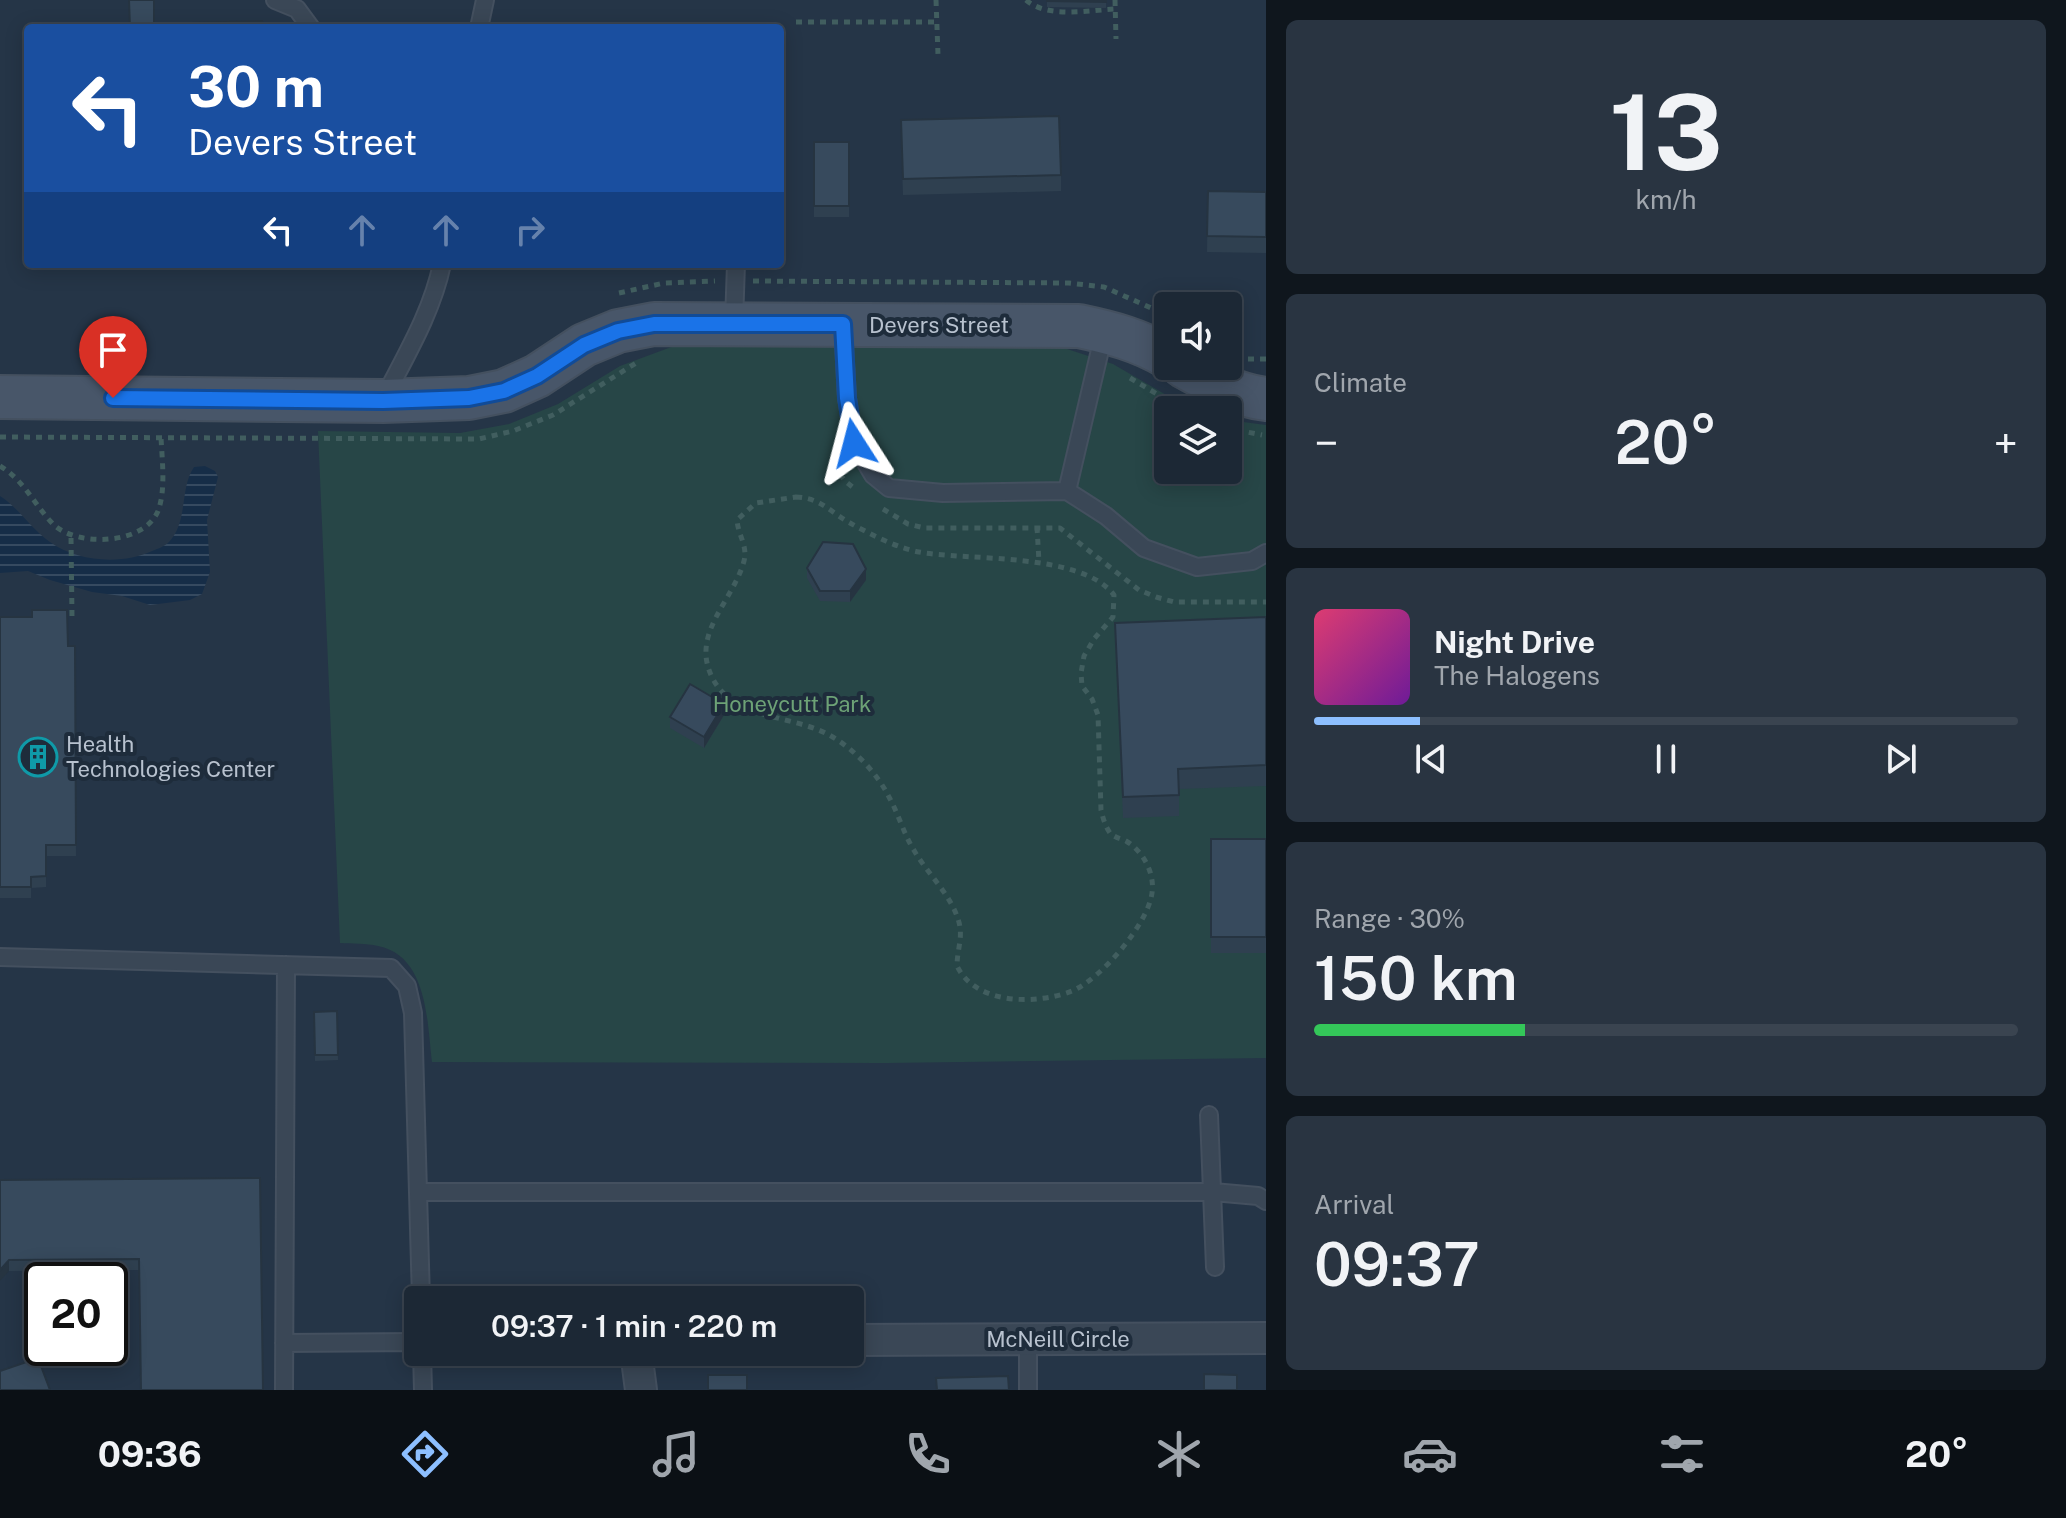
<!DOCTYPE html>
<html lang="en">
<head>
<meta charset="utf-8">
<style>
  :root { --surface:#1c2835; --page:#293441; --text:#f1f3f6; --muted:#a0a6ad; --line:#3a4450; --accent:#8dbfff }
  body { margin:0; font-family:"Public Sans",sans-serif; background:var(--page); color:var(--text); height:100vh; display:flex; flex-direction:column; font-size:30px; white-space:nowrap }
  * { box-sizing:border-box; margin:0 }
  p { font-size:26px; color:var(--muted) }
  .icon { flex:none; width:44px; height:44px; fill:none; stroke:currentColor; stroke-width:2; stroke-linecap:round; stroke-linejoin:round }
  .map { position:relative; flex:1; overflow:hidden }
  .drawer { display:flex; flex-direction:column; gap:20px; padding:20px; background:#0f161d; width:800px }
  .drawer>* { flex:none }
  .banner { position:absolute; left:24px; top:24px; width:760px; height:244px; border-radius:8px; box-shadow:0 4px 20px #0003,0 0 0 2px var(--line); background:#1a4fa0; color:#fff; overflow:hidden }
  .tools { position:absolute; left:1154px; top:292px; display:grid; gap:16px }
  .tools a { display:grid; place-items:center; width:88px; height:88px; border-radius:8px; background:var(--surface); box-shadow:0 4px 20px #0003,0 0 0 2px var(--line); font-size:40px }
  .speed { position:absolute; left:24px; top:1262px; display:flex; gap:16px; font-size:40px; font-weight:700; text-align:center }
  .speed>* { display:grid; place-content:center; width:104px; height:104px; border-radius:50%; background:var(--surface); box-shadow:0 4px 20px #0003,0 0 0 2px var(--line); line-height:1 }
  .speed .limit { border:4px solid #111; border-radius:12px; background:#fff; color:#111 }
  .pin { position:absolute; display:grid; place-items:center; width:68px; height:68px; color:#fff; margin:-82px -34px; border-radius:50% 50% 50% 0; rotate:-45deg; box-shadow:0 0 8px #0007 }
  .pin .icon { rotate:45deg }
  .me { position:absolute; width:88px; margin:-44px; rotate:351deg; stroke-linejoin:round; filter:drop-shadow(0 0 6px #0008) }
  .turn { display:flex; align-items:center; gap:28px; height:168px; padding:0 32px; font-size:36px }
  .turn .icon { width:104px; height:104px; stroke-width:2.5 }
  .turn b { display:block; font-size:56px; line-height:68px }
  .lanes { display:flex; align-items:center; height:76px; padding:0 32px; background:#0003; justify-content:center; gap:40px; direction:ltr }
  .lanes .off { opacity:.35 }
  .big { font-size:60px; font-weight:600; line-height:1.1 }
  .drawer .tile { flex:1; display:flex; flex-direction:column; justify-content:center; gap:12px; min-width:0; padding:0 28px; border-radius:12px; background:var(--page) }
  .drawer .dial { align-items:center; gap:0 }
  .dial b { font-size:104px; line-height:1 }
  .song { display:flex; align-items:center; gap:24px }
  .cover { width:96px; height:96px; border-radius:12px; background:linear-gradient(135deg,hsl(340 70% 55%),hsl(280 70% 35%)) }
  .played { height:8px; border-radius:4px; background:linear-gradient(90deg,var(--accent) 15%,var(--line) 15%) }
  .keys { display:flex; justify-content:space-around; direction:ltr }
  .heat { display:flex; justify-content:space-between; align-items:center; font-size:44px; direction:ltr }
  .charge { height:12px; border-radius:6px; background:linear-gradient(90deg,#34c759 30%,var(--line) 0) }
  .trip { position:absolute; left:404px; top:1286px; width:460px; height:80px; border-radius:8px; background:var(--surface); box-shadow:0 4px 20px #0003,0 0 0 2px var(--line); font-weight:600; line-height:80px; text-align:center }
  .tabs { display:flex; height:128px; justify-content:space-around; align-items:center; background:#0b1015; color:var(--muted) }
  .tabs .icon { width:56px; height:56px }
  .tabs .active { color:var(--accent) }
  .tabs b { font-size:36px; color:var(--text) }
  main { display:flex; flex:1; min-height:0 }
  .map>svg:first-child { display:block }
  .park { fill:#274647 }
  .water { fill:url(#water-rules) }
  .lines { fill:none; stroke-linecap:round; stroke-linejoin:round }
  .lane-casing { stroke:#44505f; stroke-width:20 }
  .street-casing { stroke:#44505f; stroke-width:34 }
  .secondary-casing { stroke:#44505f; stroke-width:46 }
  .path { stroke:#415e5f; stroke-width:5; stroke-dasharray:6 6; stroke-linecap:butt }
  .lane { stroke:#3a4756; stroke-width:16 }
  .street { stroke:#3a4756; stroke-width:30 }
  .secondary { stroke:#485669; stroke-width:42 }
  .wall { fill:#2f4050 }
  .shaded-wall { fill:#263441 }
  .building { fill:#374a5d; stroke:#263441; stroke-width:2 }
  .route-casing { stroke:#114b97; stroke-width:20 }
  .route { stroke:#1a73e8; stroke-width:14 }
  .labels { text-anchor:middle; stroke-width:8; stroke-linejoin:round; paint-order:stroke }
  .street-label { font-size:22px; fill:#b8c2cf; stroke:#1e2c3b }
  .park-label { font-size:22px; fill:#6da276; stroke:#1e2c3b }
  .poi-label { font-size:22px; fill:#b8c2cf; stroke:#1e2c3b; text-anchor:start }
</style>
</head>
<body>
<main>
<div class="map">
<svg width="1266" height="1390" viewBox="0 0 1266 1390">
  <defs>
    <pattern id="water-rules" width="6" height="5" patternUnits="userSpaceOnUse" patternTransform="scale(2)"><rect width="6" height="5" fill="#162d47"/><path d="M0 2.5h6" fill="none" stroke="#364a60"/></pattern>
  </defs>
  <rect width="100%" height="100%" fill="#253547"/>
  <path class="park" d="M 674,346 L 1064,348 L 1113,364 L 1192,410 L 1168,410 L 1168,470 L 1228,470 L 1228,420 L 1266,425 L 1266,1058 L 886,1063 L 432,1062 C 427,1022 428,956 378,946 C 366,943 352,944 340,943 L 318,431 L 460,433 L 509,424 L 558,404 L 620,366 Z"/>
  <path class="water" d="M 205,466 L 215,471 L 218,477 L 207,520 L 210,572 L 202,594 L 190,600 L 150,605 L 122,596 L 92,592 L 50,580 L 28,571 L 0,573 L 0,496 C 19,508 31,529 50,542 C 78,562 122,565 152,551 C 157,549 165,546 168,543 C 189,522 179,489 194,467 Z"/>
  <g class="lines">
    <defs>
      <path id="lane" d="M 275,0 L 297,9 L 311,28
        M 479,28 L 485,0
        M 734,322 L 736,264
        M 843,326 L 847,398 L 854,443 L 873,475 L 889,488 L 943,493 L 1067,491 L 1106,516 L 1144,548 L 1197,567 L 1252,561 L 1266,553
        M 384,398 C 406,355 432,312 442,264
        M 1067,491 L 1104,333
        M 0,957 L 391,968 L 407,986 L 413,1013 L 421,1300
        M 1209,1115 L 1215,1267
        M 418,1192 L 1213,1192 L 1258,1196 L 1266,1201
        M 284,1343 L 418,1342
        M 422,1352 L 423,1390
        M 284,1390 L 286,965
        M 1028,1390 L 1028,1339"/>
      <path id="street" d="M 850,1340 L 1266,1338
        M 641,1390 L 638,1367 L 641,1352"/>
      <path id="secondary" d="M 1183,366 C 1210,381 1235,395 1266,399
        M 0,397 L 383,401 L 469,398 L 504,391 L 537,376 L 584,345 L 618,331 L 654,324 L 1079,326 C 1112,333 1139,340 1168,357"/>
    </defs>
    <use href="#lane" class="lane-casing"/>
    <use href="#street" class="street-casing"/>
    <use href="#secondary" class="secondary-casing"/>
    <path class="path" d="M 936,0 L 938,55
      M 1026,0 C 1048,19 1088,10 1115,9
      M 1115,0 L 1116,39
      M 796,22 L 936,22
      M 753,281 L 1069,283 L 1104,287 L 1158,311
      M 619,293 L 664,283 L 715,281
      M 1248,359 L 1266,359
      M 1130,378 L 1184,410
      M 1237,430 L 1262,435
      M 0,437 L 479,439 L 513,431 L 553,415 L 636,363
      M 833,464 L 845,481 L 855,489
      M 0,466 C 24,480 35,506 54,525 C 78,547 144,545 158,511 C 166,490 162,460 161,437
      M 796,497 C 821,498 830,512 850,523 C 870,534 897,548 919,552 C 969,561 1081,552 1114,595 L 1113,617 L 1094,639 L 1084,656 L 1081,673 L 1082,686 L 1092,699 L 1098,715 L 1101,810 C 1103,818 1105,826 1110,833 C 1115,838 1120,838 1126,841 C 1143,851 1155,873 1152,893 C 1148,924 1101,979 1072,991 C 1036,1005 976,1005 957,966 C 957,949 964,936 958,919 C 950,894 928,874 915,852 C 904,835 899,815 889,797 C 877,773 854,749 831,736 C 793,714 735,721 713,679 C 689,634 733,602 744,561 C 748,546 738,535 737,520 L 756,503 Z
      M 883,509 L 908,524 L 925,528 L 1060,528 L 1139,590 L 1156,597 L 1174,602 L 1266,602
      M 1037,527 L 1039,562
      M 61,617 L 72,617 L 71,536"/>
    <use href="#lane" class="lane"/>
    <use href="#street" class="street"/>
    <use href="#secondary" class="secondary"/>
  </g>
  <path class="wall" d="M 1047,0 L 1106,0 L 1106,8 L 1047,7 Z
    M 901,136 L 1061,175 L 1061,191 L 903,195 Z
    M 814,142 L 849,142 L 849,217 L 814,217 Z
    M 1208,191 L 1266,192 L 1266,253 L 1207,252 Z
    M 807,568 L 866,580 L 850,602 L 820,601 L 807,578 Z
    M 0,617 L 32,617 L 68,646 L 75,646 L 76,856 L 46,856 L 46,887 L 31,888 L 31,898 L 0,898 Z
    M 1266,617 L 1266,786 L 1179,789 L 1179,816 L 1123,818 L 1115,623 Z
    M 724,715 L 704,748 L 670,728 L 670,717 Z
    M 1211,839 L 1266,839 L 1266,953 L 1211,953 Z
    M 337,1011 L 338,1060 L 315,1061 L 314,1012 Z
    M 260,1178 L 139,1270 L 9,1271 L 0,1180 Z"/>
  <path class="shaded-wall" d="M 866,569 L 866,580 L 850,602 L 850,591 Z
    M 724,704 L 724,715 L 704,748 L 704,737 Z
    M 9,1260 L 9,1271 L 0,1281 L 0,1270 Z"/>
  <path class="building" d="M 129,0 L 154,0 L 154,24 L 262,21 L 263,28 L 130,28 Z
    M 1047,0 L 1106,0 L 1106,2 L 1047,1 Z
    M 1059,116 L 1061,175 L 903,179 L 901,120 Z
    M 814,142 L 849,142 L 849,206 L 814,206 Z
    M 1208,191 L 1266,192 L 1266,237 L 1207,236 Z
    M 823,542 L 853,544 L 866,569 L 850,591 L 820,591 L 807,568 Z
    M 32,610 L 67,610 L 68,646 L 75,646 L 76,845 L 46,845 L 46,876 L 31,877 L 31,887 L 0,887 L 0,617 L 32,617 Z
    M 1266,617 L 1266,765 L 1178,769 L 1179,795 L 1123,797 L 1115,623 Z
    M 690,684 L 724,704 L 704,737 L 670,717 Z
    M 1211,839 L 1266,839 L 1266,937 L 1211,937 Z
    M 337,1011 L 338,1055 L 315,1055 L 314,1012 Z
    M 260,1178 L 263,1390 L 141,1390 L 139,1259 L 9,1260 L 0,1270 L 0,1180 Z
    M 38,1358 L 50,1390 L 0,1390 L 0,1371 Z
    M 1204,1374 L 1237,1375 L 1237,1390 L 1204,1390 Z
    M 708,1375 L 747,1375 L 747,1390 L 708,1390 Z
    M 1008,1376 L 1009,1390 L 937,1390 L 936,1378 Z"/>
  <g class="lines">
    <defs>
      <path id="route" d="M 113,398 L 383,401 L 469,398 L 504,391 L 537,376 L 584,345 L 618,331 L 654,324 L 843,324 L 847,398 L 854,443"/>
    </defs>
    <use href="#route" class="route-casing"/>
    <use href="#route" class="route"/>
  </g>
  <defs>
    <symbol id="building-ring" viewBox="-11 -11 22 22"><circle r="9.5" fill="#1e2c3b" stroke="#0f9aa8" stroke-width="1.5"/><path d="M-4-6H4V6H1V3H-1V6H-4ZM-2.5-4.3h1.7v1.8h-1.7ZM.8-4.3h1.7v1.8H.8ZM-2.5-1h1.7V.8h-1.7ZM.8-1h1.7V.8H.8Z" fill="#0f9aa8"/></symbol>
  </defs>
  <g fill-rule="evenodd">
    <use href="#building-ring" x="16" y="735" width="44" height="44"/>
  </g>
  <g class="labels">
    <g class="street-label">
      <text x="939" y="333">Devers Street</text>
      <text x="1058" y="1347">McNeill Circle</text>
    </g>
    <g class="park-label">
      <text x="792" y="712">Honeycutt Park</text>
    </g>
    <g class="poi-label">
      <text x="66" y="752">Health<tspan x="66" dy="25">Technologies Center</tspan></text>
    </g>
  </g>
</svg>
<div class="tools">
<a><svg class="icon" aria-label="sound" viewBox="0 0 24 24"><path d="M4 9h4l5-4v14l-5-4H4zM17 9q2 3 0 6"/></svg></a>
<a><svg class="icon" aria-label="layers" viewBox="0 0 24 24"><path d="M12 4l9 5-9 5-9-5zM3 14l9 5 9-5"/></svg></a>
</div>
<div class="speed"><div class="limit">20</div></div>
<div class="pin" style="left:113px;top:398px;background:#d93025"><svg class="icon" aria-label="arrive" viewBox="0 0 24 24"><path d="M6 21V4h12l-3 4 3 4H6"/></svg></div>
<svg class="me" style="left:854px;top:443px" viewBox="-20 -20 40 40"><path d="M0-17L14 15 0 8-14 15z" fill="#1a73e8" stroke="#fff" stroke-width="4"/></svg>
<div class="trip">09:37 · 1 min · 220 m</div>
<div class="banner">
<div class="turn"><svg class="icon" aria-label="left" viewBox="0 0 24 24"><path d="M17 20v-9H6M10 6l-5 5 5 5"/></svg><div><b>30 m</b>Devers Street</div></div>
<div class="lanes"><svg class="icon" aria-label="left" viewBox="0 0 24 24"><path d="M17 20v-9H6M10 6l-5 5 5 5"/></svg><svg class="icon off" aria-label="ahead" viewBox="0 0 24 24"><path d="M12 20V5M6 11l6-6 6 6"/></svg><svg class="icon off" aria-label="ahead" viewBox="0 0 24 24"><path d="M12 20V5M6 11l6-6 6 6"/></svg><svg class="icon off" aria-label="right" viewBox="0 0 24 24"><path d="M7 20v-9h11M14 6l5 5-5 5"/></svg></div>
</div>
</div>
<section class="drawer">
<div class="tile dial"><b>13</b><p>km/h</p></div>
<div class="tile"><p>Climate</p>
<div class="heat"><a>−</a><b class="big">20°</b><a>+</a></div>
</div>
<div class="tile">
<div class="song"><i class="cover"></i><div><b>Night Drive</b><p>The Halogens</p></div></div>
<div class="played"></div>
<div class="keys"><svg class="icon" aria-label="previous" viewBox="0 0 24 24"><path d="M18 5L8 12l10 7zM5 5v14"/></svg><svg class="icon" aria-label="pause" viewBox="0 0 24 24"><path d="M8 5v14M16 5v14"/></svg><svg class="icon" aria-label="next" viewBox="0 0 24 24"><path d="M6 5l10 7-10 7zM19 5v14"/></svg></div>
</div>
<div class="tile"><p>Range · 30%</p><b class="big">150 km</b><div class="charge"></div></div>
<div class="tile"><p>Arrival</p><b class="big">09:37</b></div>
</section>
</main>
<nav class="tabs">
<b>09:36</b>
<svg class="icon active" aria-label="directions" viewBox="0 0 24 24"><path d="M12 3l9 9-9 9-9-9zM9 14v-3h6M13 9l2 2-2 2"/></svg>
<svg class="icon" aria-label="music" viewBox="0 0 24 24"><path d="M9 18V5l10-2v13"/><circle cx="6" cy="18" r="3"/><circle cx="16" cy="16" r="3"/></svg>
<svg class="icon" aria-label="phone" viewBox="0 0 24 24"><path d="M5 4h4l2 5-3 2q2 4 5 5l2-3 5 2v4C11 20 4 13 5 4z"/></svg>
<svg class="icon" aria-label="climate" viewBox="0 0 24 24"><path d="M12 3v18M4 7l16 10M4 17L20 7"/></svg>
<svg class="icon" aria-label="car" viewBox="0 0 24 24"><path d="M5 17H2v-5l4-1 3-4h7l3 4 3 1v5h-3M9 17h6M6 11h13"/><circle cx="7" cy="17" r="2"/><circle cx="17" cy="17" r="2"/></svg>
<svg class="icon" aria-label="filters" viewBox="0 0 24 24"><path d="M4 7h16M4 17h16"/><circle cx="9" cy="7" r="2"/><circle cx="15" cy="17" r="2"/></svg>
<b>20°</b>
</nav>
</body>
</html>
